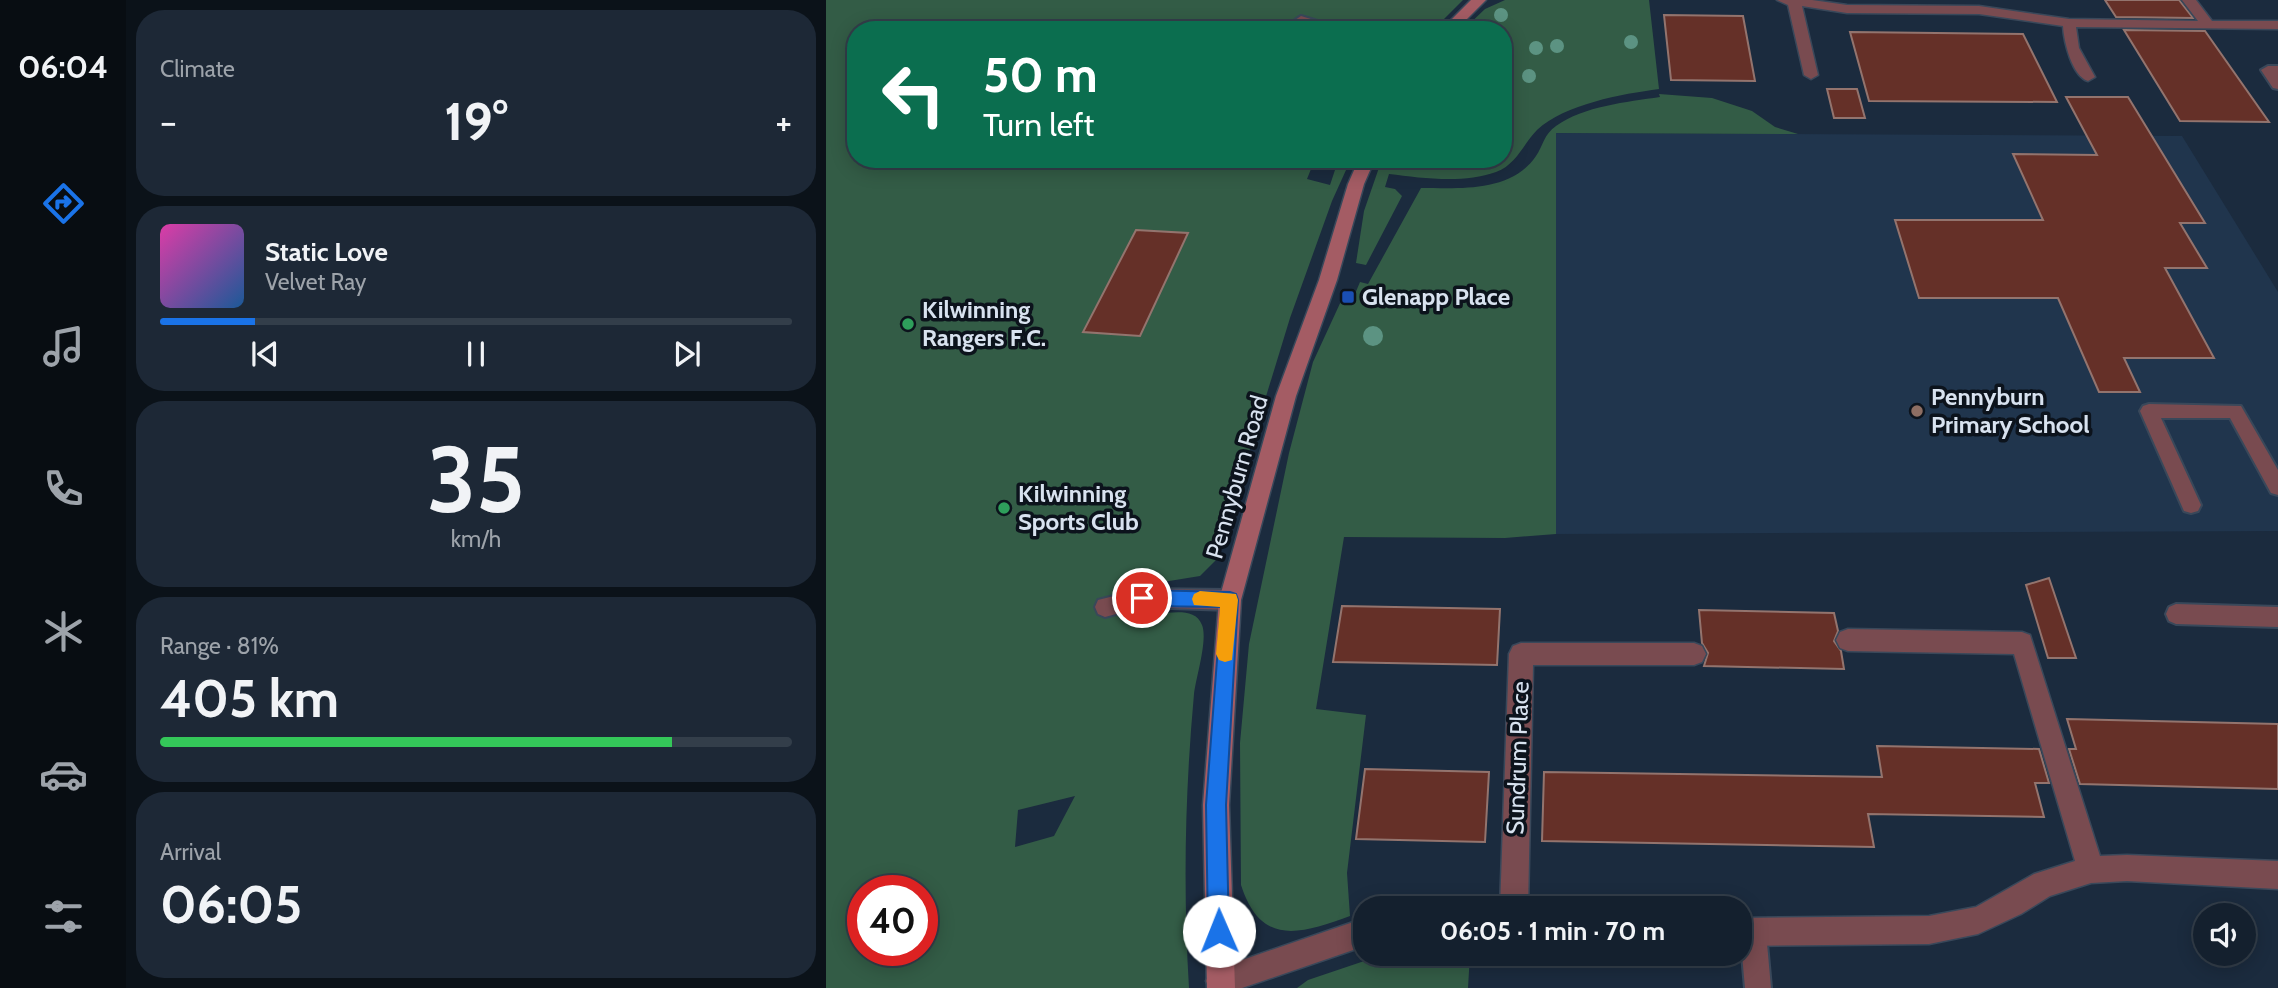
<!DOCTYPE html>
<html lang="en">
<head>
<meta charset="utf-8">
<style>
  :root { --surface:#14202e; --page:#1d2836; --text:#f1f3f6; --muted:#9da3aa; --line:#333e4a; --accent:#1a73e8 }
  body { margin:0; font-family:Cabin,sans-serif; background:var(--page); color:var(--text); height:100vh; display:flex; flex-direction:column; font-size:26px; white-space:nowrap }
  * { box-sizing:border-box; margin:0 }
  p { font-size:23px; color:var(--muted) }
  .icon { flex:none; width:38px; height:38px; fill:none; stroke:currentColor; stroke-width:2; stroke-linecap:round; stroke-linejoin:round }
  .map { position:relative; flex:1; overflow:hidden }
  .sheet { display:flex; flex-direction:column; gap:10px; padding:10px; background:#0b1219; width:700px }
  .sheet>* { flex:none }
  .hud { position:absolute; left:21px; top:21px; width:665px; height:147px; border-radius:28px; box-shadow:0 4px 18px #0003,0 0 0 2px var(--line); background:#0b6e4f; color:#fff; overflow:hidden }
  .buttons { position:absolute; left:1367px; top:903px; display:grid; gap:14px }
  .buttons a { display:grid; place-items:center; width:63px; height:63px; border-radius:50%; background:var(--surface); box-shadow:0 4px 18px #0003,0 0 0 2px var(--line); font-size:35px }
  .speed { position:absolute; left:21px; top:875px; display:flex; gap:14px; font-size:35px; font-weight:700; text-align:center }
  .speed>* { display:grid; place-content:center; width:91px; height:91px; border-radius:50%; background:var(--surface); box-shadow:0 4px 18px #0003,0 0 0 2px var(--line); line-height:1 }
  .speed .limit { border:10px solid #d22; background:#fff; color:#111 }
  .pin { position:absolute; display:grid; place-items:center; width:60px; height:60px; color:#fff; margin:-30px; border:4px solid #fff; border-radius:50%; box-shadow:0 2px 7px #0007 }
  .me { position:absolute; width:77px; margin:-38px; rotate:359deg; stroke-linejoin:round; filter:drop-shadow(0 0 5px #0008) }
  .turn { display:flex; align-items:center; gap:24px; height:147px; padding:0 21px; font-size:32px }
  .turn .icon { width:91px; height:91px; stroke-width:2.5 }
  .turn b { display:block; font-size:49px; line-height:60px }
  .big { font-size:52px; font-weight:700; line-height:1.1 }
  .sheet .widget { flex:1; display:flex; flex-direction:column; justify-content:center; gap:10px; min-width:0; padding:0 24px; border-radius:28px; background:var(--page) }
  .sheet .dial { align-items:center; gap:0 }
  .dial b { font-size:91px; line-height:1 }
  .song { display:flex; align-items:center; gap:21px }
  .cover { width:84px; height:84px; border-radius:10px; background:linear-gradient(135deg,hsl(320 70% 55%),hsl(210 70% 35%)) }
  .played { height:7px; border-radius:4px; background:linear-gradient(90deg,var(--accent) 15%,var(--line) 15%) }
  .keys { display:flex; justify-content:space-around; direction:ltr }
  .heat { display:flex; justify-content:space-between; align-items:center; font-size:38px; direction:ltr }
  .charge { height:10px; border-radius:5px; background:linear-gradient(90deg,#34c759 81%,var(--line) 0) }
  .trip { position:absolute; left:527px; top:896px; width:399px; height:70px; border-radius:28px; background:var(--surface); box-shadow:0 4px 18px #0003,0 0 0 2px var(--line); font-weight:700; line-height:70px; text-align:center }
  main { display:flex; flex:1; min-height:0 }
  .dock { display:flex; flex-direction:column; width:126px; justify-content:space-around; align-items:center; background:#080d12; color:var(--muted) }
  .dock .icon { width:49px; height:49px }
  .dock .on { color:var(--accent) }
  .dock b { font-size:32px; color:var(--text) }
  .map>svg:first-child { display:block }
  .built { fill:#20354d }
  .green { fill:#335c46; fill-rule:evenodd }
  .building { fill:#653028; stroke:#93746e; stroke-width:2 }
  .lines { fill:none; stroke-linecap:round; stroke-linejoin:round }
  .lane-casing { stroke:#39485a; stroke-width:4 }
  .street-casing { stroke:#39485a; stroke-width:3 }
  .secondary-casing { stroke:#39485a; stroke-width:3 }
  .lane { fill:#794b50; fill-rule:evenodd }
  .street { fill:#794b50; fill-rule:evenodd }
  .secondary { fill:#a45c64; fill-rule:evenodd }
  .tree { fill:#5c9382 }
  .route { fill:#1a73e8; stroke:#114b97; stroke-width:2 }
  .slow { fill:#f59e0b }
  .transit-dot { fill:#1a4fb4; stroke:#0c131c; stroke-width:2.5 }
  .leisure-dot { fill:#2e9e5b; stroke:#0c131c; stroke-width:2.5 }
  .education-dot { fill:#8d6e63; stroke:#0c131c; stroke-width:2.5 }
  .labels { text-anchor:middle; stroke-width:7; stroke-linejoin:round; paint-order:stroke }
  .poi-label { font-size:24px; font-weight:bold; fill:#d8e2ef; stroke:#0c131c; text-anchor:start }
  .street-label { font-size:24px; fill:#d8e2ef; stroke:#0c131c }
</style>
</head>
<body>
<main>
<nav class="dock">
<b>06:04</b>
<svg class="icon on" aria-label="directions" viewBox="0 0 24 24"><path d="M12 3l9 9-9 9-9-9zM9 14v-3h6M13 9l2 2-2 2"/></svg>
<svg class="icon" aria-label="music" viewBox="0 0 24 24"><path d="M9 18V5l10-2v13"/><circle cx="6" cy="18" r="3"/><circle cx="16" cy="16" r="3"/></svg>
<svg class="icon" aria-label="phone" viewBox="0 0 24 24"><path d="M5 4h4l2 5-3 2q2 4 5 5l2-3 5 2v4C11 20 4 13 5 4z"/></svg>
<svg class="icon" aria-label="climate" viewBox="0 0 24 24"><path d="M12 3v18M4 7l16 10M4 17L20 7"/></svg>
<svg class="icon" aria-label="car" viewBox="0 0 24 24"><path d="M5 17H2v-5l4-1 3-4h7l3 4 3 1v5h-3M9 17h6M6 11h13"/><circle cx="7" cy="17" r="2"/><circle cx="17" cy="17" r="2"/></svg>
<svg class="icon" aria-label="filters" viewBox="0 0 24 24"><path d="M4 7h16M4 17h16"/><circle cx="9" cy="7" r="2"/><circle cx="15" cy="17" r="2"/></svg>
</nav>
<section class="sheet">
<div class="widget"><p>Climate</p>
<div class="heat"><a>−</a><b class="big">19°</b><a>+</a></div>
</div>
<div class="widget">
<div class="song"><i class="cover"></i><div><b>Static Love</b><p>Velvet Ray</p></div></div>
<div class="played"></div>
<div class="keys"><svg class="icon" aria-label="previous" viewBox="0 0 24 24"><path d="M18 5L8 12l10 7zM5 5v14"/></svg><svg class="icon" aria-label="pause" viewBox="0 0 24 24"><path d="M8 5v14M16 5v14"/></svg><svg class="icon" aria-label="next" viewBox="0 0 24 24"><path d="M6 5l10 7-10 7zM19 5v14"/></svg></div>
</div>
<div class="widget dial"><b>35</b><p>km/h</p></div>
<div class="widget"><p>Range · 81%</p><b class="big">405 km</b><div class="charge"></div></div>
<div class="widget"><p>Arrival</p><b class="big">06:05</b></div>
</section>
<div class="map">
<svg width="1452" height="988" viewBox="0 0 1452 988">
  <rect width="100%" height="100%" fill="#1b2b3e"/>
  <path class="built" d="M 730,133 L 1356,136 L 1452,292 L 1452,531 L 730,534 Z"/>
  <path class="green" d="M 0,0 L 637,0 L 607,30 L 30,30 L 30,159 L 489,159 L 481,179 L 504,185 L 509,170 L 500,168 L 494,159 L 525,159 L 506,201 L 464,318 L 390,560 L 374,576 L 337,582 L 329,613 C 344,614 369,606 376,625 C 382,640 370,677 368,694 C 359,792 357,889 363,988 L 0,988 ZM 249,796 L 228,836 L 189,847 L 192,810 ZM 37,891 L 96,891 L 96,950 L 37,950 Z
    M 679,0 L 823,0 L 833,89 C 796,94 739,104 711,130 C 697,144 691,164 670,172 C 637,184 596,178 563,174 L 559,187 L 569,189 L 576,196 L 540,265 L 530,263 L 538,211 L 556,159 L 677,159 L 677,30 L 637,30 L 659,9 Z
    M 833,94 L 886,98 L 926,111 L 949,127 L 972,134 L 730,133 L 730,534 L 679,538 L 518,537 L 490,709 L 540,715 L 521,873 L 524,916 C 474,934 435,947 415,885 L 414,743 L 423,644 L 463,453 L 487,362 L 516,299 L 526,301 L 534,282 L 542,284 L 595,188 C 633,188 685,193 710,156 C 717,146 718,134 730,126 C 758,106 801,102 834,97 Z
    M 559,954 L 644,954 L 642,988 L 471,988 L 482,980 Z"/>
  <path class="building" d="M 1279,0 L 1353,0 L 1367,18 L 1290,17 Z
    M 838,15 L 917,16 L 929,81 L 845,80 Z
    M 1298,30 L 1379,31 L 1443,122 L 1354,121 Z
    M 1024,32 L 1197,34 L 1231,102 L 1043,101 Z
    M 1001,89 L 1031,89 L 1039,118 L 1008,118 Z
    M 1240,97 L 1302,97 L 1379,223 L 1354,223 L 1381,268 L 1339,268 L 1388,358 L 1298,358 L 1314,392 L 1273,392 L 1232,298 L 1093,298 L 1069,220 L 1217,220 L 1187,154 L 1271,155 Z
    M 310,230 L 362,233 L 314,336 L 257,332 Z
    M 1223,578 L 1250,658 L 1222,658 L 1200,585 Z
    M 516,606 L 674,609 L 671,665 L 507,662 Z
    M 873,610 L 1008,613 L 1012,631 L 1008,641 L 1015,651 L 1018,669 L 878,666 L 882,653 L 876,643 Z
    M 1241,719 L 1452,724 L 1452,789 L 1254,784 L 1243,749 L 1250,749 Z
    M 1051,746 L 1213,749 L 1223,783 L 1209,783 L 1218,817 L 1042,814 L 1048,847 L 716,841 L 718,772 L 1056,777 Z
    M 539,769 L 663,772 L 659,842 L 530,839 Z"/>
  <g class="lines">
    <defs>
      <path id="lane" d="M 475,16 L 511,27 L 513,30 L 493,30 L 471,23 L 469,20 Z
        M 1452,66 L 1452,89 L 1447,88 L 1435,70 L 1442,66 Z
        M 1323,404 L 1415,406 L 1452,470 L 1452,495 L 1445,493 L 1404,418 L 1335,418 L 1375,505 L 1372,511 L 1365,513 L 1358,511 L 1314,411 L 1317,406 Z
        M 316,589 L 404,590 L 411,593 L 414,600 L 411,607 L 404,610 L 316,607 L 279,617 L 272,614 L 269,607 L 272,600 Z
        M 1350,604 L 1452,607 L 1452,627 L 1350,624 L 1343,621 L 1340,614 L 1343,607 Z
        M 927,919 L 936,923 L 940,932 L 945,988 L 919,988 L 914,932 L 918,923 Z"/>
      <path id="street" d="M 951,0 L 986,0 L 1021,5 L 1153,6 L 1243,19 L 1372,21 L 1356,0 L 1370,0 L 1386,21 L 1452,21 L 1452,29 L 1250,27 L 1253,48 L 1269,77 L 1262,81 C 1246,76 1238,42 1237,26 L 1153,14 L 1021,13 L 976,6 L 992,75 L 985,79 L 978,75 L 962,5 Z
        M 1022,629 L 1196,632 L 1204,635 L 1274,856 L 1301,855 L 1452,861 L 1452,889 L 1301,881 L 1265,883 L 1224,896 L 1195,914 L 1152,934 L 1103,944 L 914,946 L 914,918 L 1103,916 L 1150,907 L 1208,874 L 1249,861 L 1188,654 L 1022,651 L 1014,648 L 1010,640 L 1014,632 Z
        M 695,643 L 868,643 L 876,646 L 880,654 L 876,662 L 868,665 L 707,665 L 702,908 L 674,908 L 683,654 L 687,646 Z
        M 539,918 L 539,946 L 416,988 L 383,988 L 380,981 L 384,971 Z"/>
      <path id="secondary" d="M 645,0 L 660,0 L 630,30 L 615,30 Z
        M 533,159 L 549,159 L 538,184 L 511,280 L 470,396 L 415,600 L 403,805 L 409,988 L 381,988 L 377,805 L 393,600 L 450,396 L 493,280 L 522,184 Z"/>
    </defs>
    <use href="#lane" class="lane-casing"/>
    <use href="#street" class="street-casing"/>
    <use href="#secondary" class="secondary-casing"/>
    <use href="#lane" class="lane"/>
    <use href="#street" class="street"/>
    <use href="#secondary" class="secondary"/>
  </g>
  <g class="tree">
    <circle cx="675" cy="15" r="7"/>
    <circle cx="805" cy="42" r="7"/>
    <circle cx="731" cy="46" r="7"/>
    <circle cx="710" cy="48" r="7"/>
    <circle cx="703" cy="76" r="7"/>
    <circle cx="547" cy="336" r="10"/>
  </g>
  <path class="route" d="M 316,590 L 404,592 L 410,594 L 412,600 L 400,805 L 403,931 L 400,938 L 393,942 L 385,938 L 382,931 L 380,805 L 395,607 L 316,606 L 310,604 L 308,598 L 310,593 Z"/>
  <path class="slow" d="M 374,591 L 410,594 L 412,600 L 406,660 L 399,662 L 393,660 L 390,654 L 394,607 L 368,605 L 366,599 L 368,594 Z"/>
  <rect class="transit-dot" x="515" y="290" width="14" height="14" rx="3.5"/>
  <g class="leisure-dot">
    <circle cx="82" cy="324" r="7"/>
    <circle cx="178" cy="508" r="7"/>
  </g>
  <circle class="education-dot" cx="1091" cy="411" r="7"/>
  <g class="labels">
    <g class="poi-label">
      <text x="536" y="305">Glenapp Place</text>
      <text x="96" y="318">Kilwinning<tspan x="96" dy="28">Rangers F.C.</tspan></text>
      <text x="1105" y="405">Pennyburn<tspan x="1105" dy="28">Primary School</tspan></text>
      <text x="192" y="502">Kilwinning<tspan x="192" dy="28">Sports Club</tspan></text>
    </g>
    <g class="street-label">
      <text transform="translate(411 477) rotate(-74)" y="8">Pennyburn Road</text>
      <text transform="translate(692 758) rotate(-88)" y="8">Sundrum Place</text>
    </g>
  </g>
</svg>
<div class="buttons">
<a><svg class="icon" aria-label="sound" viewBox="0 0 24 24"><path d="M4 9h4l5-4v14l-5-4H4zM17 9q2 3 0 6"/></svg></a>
</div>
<div class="speed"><div class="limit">40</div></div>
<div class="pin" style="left:316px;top:598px;background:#d93025"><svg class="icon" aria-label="arrive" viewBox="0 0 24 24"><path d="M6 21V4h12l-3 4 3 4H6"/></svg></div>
<svg class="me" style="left:393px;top:931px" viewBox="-20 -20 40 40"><circle r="19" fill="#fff"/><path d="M0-13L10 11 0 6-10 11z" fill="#1a73e8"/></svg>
<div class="trip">06:05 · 1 min · 70 m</div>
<div class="hud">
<div class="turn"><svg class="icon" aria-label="left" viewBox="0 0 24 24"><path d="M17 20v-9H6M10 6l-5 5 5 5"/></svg><div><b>50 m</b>Turn left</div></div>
</div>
</div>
</main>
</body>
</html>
